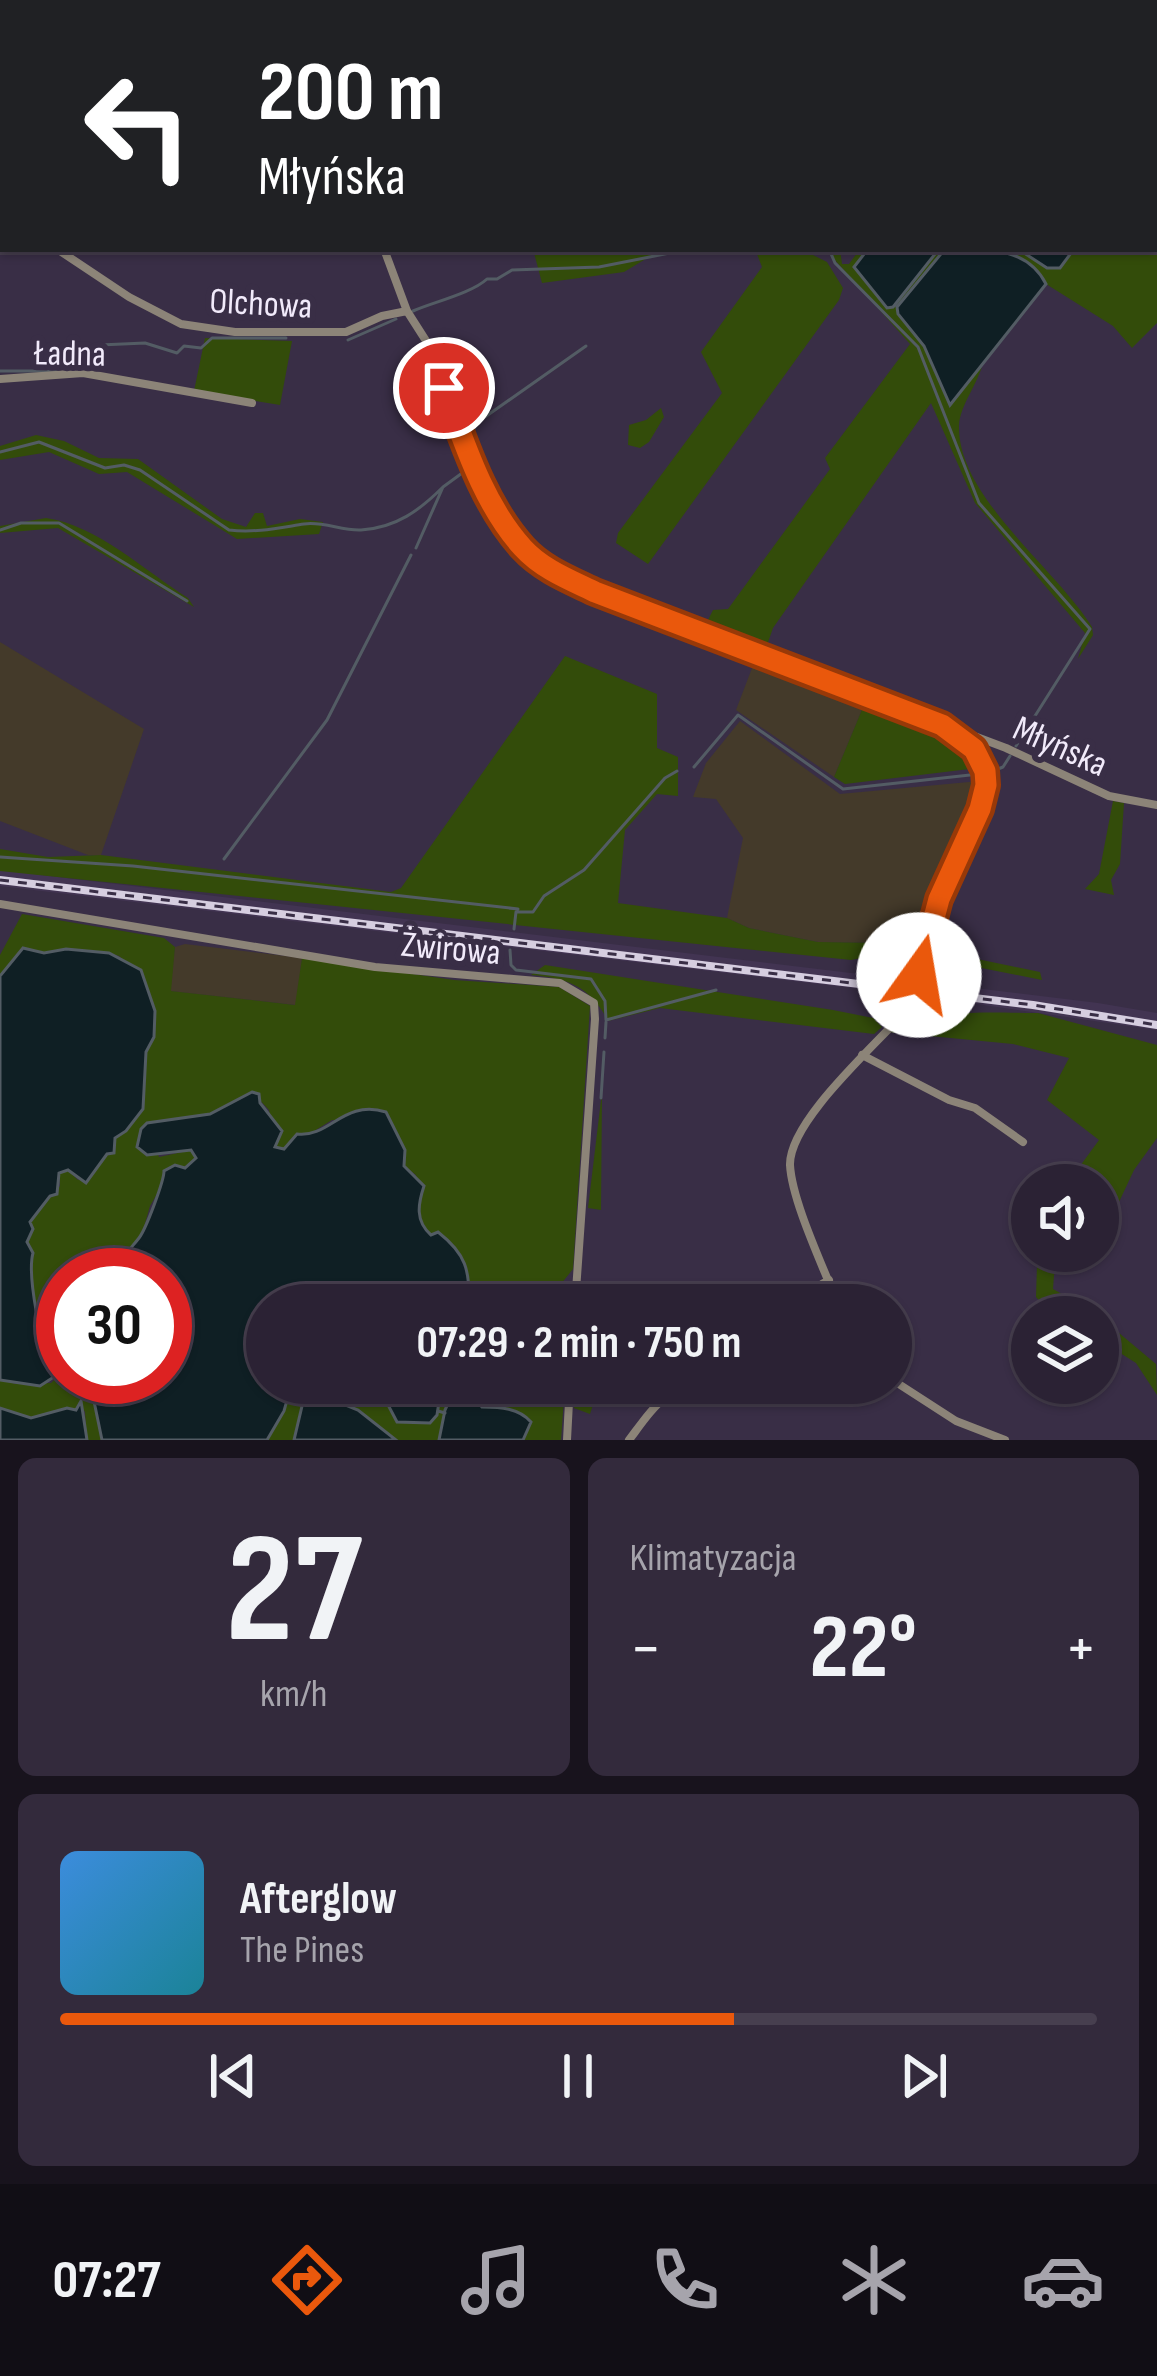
<!DOCTYPE html>
<html lang="pl">
<head>
<meta charset="utf-8">
<style>
  :root { --surface:#2b2234; --page:#332a3c; --text:#f1f3f6; --muted:#a6a4ac; --line:#473f4f; --accent:#ea580c }
  body { margin:0; font-family:"Sofia Sans Condensed",sans-serif; background:var(--page); color:var(--text); height:100vh; display:flex; flex-direction:column; font-size:45px; white-space:nowrap }
  * { box-sizing:border-box; margin:0 }
  p { font-size:39px; color:var(--muted) }
  .icon { flex:none; width:66px; height:66px; fill:none; stroke:currentColor; stroke-width:2; stroke-linecap:round; stroke-linejoin:round }
  .map { position:relative; height:1440px; overflow:hidden }
  .details { display:flex; flex-direction:column; gap:18px; padding:18px; background:#18131d; flex:1 }
  .details>* { flex:none }
  .guide { position:absolute; left:0px; top:0px; width:1158px; height:252px; box-shadow:0 3px 9px #0004,0 0 0 3px var(--line); background:#202124; color:#fff; overflow:hidden }
  .buttons { position:absolute; left:1011px; top:1164px; display:grid; gap:24px }
  .buttons a { display:grid; place-items:center; width:108px; height:108px; border-radius:50%; background:var(--surface); box-shadow:0 3px 9px #0004,0 0 0 3px var(--line); font-size:60px }
  .speed { position:absolute; left:36px; top:1248px; display:flex; gap:24px; font-size:60px; font-weight:700; text-align:center }
  .speed>* { display:grid; place-content:center; width:156px; height:156px; border-radius:50%; background:var(--surface); box-shadow:0 3px 9px #0004,0 0 0 3px var(--line); line-height:1 }
  .speed .limit { border:18px solid #d22; background:#fff; color:#111 }
  .pin { position:absolute; display:grid; place-items:center; width:102px; height:102px; color:#fff; margin:-51px; border:6px solid #fff; border-radius:50%; box-shadow:0 3px 12px #0007 }
  .me { position:absolute; width:132px; margin:-66px; rotate:13deg; stroke-linejoin:round; filter:drop-shadow(0 0 9px #0008) }
  .turn { display:flex; align-items:center; gap:42px; height:252px; padding:0 60px; font-size:54px }
  .turn .icon { width:156px; height:156px; stroke-width:2.5 }
  .turn b { display:block; font-size:84px; line-height:102px }
  .big { font-size:90px; font-weight:700; line-height:1.1 }
  .details .card { flex:1; display:flex; flex-direction:column; justify-content:center; gap:18px; min-width:0; padding:0 42px; border-radius:18px; background:var(--page) }
  .details .dial { align-items:center; gap:0 }
  .dial b { font-size:156px; line-height:1 }
  .song { display:flex; align-items:center; gap:36px }
  .cover { width:144px; height:144px; border-radius:18px; background:linear-gradient(135deg,hsl(210 70% 55%),hsl(190 70% 35%)) }
  .played { height:12px; border-radius:6px; background:linear-gradient(90deg,var(--accent) 65%,var(--line) 65%) }
  .keys { display:flex; justify-content:space-around; direction:ltr }
  .heat { display:flex; justify-content:space-between; align-items:center; font-size:66px; direction:ltr }
  .details .tiles { flex:1; display:grid; gap:18px; grid-template-columns:1fr 1fr }
  .card:last-child { grid-column:span 2 }
  .trip { position:absolute; left:246px; top:1284px; width:666px; height:120px; border-radius:60px; background:var(--surface); box-shadow:0 3px 9px #0004,0 0 0 3px var(--line); font-weight:700; line-height:120px; text-align:center }
  .tab-bar { display:flex; height:192px; justify-content:space-around; align-items:center; background:#110e15; color:var(--muted) }
  .tab-bar .icon { width:84px; height:84px }
  .tab-bar .selected { color:var(--accent) }
  .tab-bar b { font-size:54px; color:var(--text) }
  .map>svg:first-child { display:block }
  .built { fill:#423452 }
  .industrial { fill:#443a2a }
  .green { fill:#334c0a }
  .water { fill:#0f1f24; stroke:#535c64; stroke-width:3 }
  .lines { fill:none; stroke-linecap:round; stroke-linejoin:round }
  .stream { stroke:#535c64; stroke-width:3 }
  .street-tunnel { stroke:#554a61; stroke-width:8; stroke-dasharray:8 4; stroke-linecap:butt }
  .street { stroke:#8c8478; stroke-width:8 }
  .rail-casing { stroke:#d6cee0; stroke-width:8 }
  .rail { stroke:#392e46; stroke-width:3; stroke-dasharray:9; stroke-linecap:butt }
  .route-casing { stroke:#983908; stroke-width:30 }
  .route { stroke:#ea580c; stroke-width:21 }
  .labels { text-anchor:middle; stroke-width:12; stroke-linejoin:round; paint-order:stroke }
  .street-label { font-size:36px; fill:#f1eafa; stroke:#392e46 }
</style>
</head>
<body>
<div class="map">
<svg width="1157" height="1440" viewBox="0 0 1157 1440">
  <rect width="100%" height="100%" fill="#392e46"/>
  <path class="built" d="M 0,870 L 1098,1003 L 1157,1013 L 1157,1030 L 928,997 L 0,886 Z"/>
  <path class="industrial" d="M 0,642 L 144,729 L 101,855 L 88,855 L 0,821 Z
    M 757,655 L 866,700 L 834,777 L 736,710 Z
    M 740,721 L 840,794 L 980,781 L 978,800 L 953,850 L 923,933 L 889,943 L 818,942 L 749,928 L 727,918 L 743,838 L 716,799 L 693,797 L 706,763 Z
    M 185,944 L 302,958 L 296,1005 L 170,991 L 175,947 Z"/>
  <path class="green" d="M 1157,144 L 1157,323 L 1132,348 L 1113,326 L 1046,284 L 1041,274 L 1005,249 C 1027,249 1038,268 1060,267 L 1074,249 L 1155,249 Z
    M 533,249 L 720,249 L 654,254 L 624,272 L 542,283 Z
    M 755,249 L 812,249 L 809,253 L 827,262 L 843,288 L 839,300 L 648,564 L 616,543 L 618,533 L 722,393 L 701,352 L 762,267 Z
    M 825,249 L 840,249 L 842,264 L 849,264 L 860,249 L 868,249 L 854,267 L 893,306 L 939,249 L 945,249 L 897,307 L 898,314 L 924,346 L 949,404 L 983,363 C 978,383 960,406 959,425 C 957,497 1056,568 1092,627 L 1093,635 L 1078,659 L 1085,633 L 975,503 L 931,403 L 773,628 L 765,651 L 704,628 L 713,610 L 728,609 L 830,469 L 825,458 L 910,344 Z
    M 205,338 L 292,341 L 280,405 L 194,391 Z
    M 661,408 L 664,417 L 649,442 L 640,448 L 628,445 L 629,425 L 646,420 Z
    M 36,435 L 64,441 L 99,458 L 138,459 L 222,519 L 246,527 L 255,513 L 263,513 L 267,526 L 300,519 L 323,522 L 319,534 L 237,539 L 127,472 L 99,474 L 49,452 L 0,460 L 0,446 Z
    M 46,518 C 97,525 145,571 188,598 L 194,607 L 58,528 L 0,533 L 0,526 Z
    M 565,656 L 657,694 L 657,748 L 678,757 L 678,796 L 657,794 L 625,830 L 618,903 L 727,918 L 749,928 L 818,942 L 889,943 L 923,933 L 913,948 L 851,960 L 0,871 L 0,849 L 48,857 L 101,855 L 391,892 L 401,888 Z
    M 866,700 L 957,737 L 978,768 L 845,784 L 834,777 Z
    M 1113,801 L 1124,803 L 1120,864 L 1111,880 L 1114,895 L 1085,889 L 1099,874 Z
    M 22,914 L 164,938 L 175,947 L 171,991 L 295,1005 L 302,958 L 454,980 L 559,987 L 590,1006 L 573,1269 L 561,1284 L 572,1282 L 570,1305 L 469,1305 C 470,1270 467,1254 438,1232 L 431,1236 C 415,1221 417,1195 416,1175 L 404,1166 L 393,1126 L 332,1120 L 285,1149 L 275,1147 L 269,1110 L 252,1092 L 210,1114 L 147,1123 L 159,1157 L 192,1150 L 196,1158 L 164,1182 L 150,1206 L 142,1234 L 121,1258 L 119,1275 L 63,1275 L 63,1365 L 54,1367 C 41,1349 27,1276 33,1253 C 16,1231 43,1203 60,1186 L 59,1173 L 68,1170 L 78,1180 C 107,1167 99,1157 116,1138 C 124,1128 135,1120 143,1109 L 146,1052 L 154,1037 L 144,979 L 119,956 L 109,953 L 66,949 L 44,953 L 23,948 L 0,976 L 0,955 Z
    M 929,949 L 1040,972 L 1042,980 L 936,959 Z
    M 545,965 L 833,1010 L 873,1018 L 882,1027 L 874,1034 L 660,1008 L 608,1021 C 591,987 568,978 531,975 Z
    M 1038,1013 L 1157,1045 L 1157,1138 L 1134,1170 L 1119,1202 L 1098,1234 L 1098,1206 L 1103,1197 L 1098,1194 L 1098,1185 L 1084,1185 L 1072,1177 L 1099,1140 L 1047,1100 L 1069,1058 L 1013,1044 L 888,1032 C 943,1008 979,1013 1038,1013 Z
    M 602,1092 L 601,1210 L 588,1208 Z
    M 1050,1251 L 1069,1251 L 1054,1275 L 1053,1289 L 1094,1312 L 1156,1364 L 1157,1395 L 1136,1363 L 1098,1339 L 1098,1317 L 1054,1317 L 1036,1297 L 1037,1265 Z
    M 63,1371 L 63,1377 L 89,1377 L 102,1440 L 87,1440 L 85,1412 L 80,1403 L 77,1410 L 31,1418 L 0,1408 L 0,1380 L 16,1384 L 51,1383 Z
    M 292,1383 L 341,1383 L 387,1402 L 433,1392 L 432,1383 L 565,1383 L 561,1440 L 523,1440 L 530,1422 C 519,1407 500,1407 482,1407 L 468,1391 L 456,1387 L 445,1410 L 439,1440 L 396,1440 L 358,1410 L 303,1402 L 294,1440 L 267,1440 L 284,1411 Z
    M 576,1383 L 600,1383 L 590,1414 L 574,1408 Z"/>
  <path class="water" d="M 868,249 L 939,249 L 893,307 L 887,308 L 854,267 Z
    M 945,249 C 982,249 1026,245 1046,284 L 950,405 L 924,346 L 898,314 L 897,307 Z
    M 1018,249 L 1074,249 L 1060,268 L 1047,268 Z
    M 23,948 L 44,953 L 66,949 L 109,953 L 141,970 L 155,1011 L 154,1037 L 146,1052 L 143,1109 L 126,1131 L 115,1138 L 114,1153 L 107,1154 L 86,1183 L 68,1170 L 59,1173 L 57,1194 L 50,1196 L 30,1222 L 33,1229 L 27,1242 L 33,1253 C 27,1275 41,1349 53,1366 L 63,1365 L 63,1371 L 40,1386 L 0,1380 L 0,976 Z
    M 252,1092 L 259,1094 L 260,1103 L 282,1131 L 275,1147 L 284,1149 L 297,1134 C 330,1138 343,1099 386,1112 L 405,1150 L 404,1166 L 424,1186 C 418,1204 415,1221 431,1235 L 438,1232 C 466,1254 470,1270 469,1305 L 267,1305 L 267,1383 L 292,1383 L 284,1411 L 267,1440 L 102,1440 L 89,1377 L 165,1377 L 165,1275 L 118,1272 C 121,1256 129,1251 139,1238 C 146,1229 164,1181 164,1171 L 175,1165 L 185,1168 L 196,1158 L 191,1150 L 147,1155 L 137,1147 L 141,1129 L 147,1123 L 210,1114 Z
    M 341,1383 L 432,1383 L 433,1392 L 440,1395 L 437,1415 L 430,1423 L 397,1422 L 386,1401 Z
    M 456,1386 L 468,1391 L 482,1407 C 500,1407 519,1408 531,1422 L 523,1440 L 439,1440 L 445,1410 Z
    M 311,1391 L 358,1410 L 396,1440 L 294,1440 L 303,1402 Z
    M 81,1401 L 87,1440 L 0,1440 L 0,1408 L 31,1418 L 67,1408 L 76,1410 Z"/>
  <g class="lines">
    <path class="stream" d="M 1155,83 L 1157,83
      M 829,249 L 835,263 L 918,347 L 979,503 L 1090,629 L 1016,746
      M 413,311 C 434,302 472,293 487,279 L 497,279 L 512,270 L 599,267 L 690,249
      M 348,340 L 396,319
      M 0,371 L 54,371 L 100,345 L 145,343 L 177,353 L 184,346 L 201,348 L 212,338 L 286,338
      M 0,452 L 39,442 L 105,468 L 124,465 L 140,470 L 229,530 C 256,533 278,528 304,524 C 323,521 342,531 361,530 C 396,528 420,510 443,487
      M 479,462 L 472,438 L 475,424 L 586,346
      M 0,530 L 21,523 L 59,523 L 187,601
      M 416,548 L 443,487 L 469,468
      M 694,767 L 738,715 L 843,789 L 979,774
      M 993,771 L 1003,767 L 1010,756
      M 0,857 L 133,866 L 518,909
      M 224,859 L 327,720 L 411,555
      M 514,929 L 516,912 L 533,912 L 544,896 L 584,870 L 665,778 L 677,771
      M 510,950 L 511,965 L 516,970 L 591,979 L 605,1001 L 606,1020 L 716,990
      M 605,1038 L 606,1022
      M 601,1098 L 604,1052
      M 438,1411 L 445,1413"/>
    <path class="street-tunnel" d="M 911,1005 L 919,975"/>
    <path class="street" d="M 328,3 L 328,0
      M 0,51 L 3,51
      M 0,205 L 3,207
      M 57,249 L 129,297 L 181,324 L 235,332 L 346,332 L 382,316 L 407,311
      M 384,249 L 407,311 L 430,347 L 465,447 L 496,509 L 524,550 L 555,573 L 595,593 L 1006,748 L 1109,796 L 1157,805
      M 0,379 L 83,373 L 252,403
      M 0,904 L 375,967 L 560,983 L 594,1003 L 595,1019 L 575,1305
      M 919,975 L 939,899 L 980,809 L 986,785 L 982,762 L 959,734
      M 862,1055 L 949,1100 L 975,1108 L 1023,1142
      M 815,1305 L 822,1284 L 829,1280
      M 838,1305 C 824,1268 792,1202 790,1165 C 789,1119 882,1040 911,1005
      M 891,1379 L 956,1421 L 1005,1440
      M 567,1440 L 570,1383
      M 629,1440 C 651,1411 670,1379 711,1385 C 733,1388 746,1389 768,1383"/>
    <defs>
      <path id="rail" d="M 0,880 L 1033,1005 L 1157,1025"/>
    </defs>
    <use href="#rail" class="rail-casing"/>
    <use href="#rail" class="rail"/>
  </g>
  <g class="lines">
    <defs>
      <path id="route" d="M 444,388 C 464,442 483,504 523,548 C 542,569 570,580 595,592 L 942,725 L 974,749 L 985,771 L 986,785 L 980,809 L 939,899 L 919,975"/>
    </defs>
    <use href="#route" class="route-casing"/>
    <use href="#route" class="route"/>
  </g>
  <g class="labels">
    <g class="street-label">
      <text transform="translate(261 302) rotate(3)" y="13">Olchowa</text>
      <text transform="translate(70 352) rotate(1)" y="13">Ładna</text>
      <text transform="translate(1061 745) rotate(24)" y="13">Młyńska</text>
      <text transform="translate(451 947) rotate(5)" y="13">Żwirowa</text>
    </g>
  </g>
</svg>
<div class="buttons">
<a><svg class="icon" aria-label="sound" viewBox="0 0 24 24"><path d="M4 9h4l5-4v14l-5-4H4zM17 9q2 3 0 6"/></svg></a>
<a><svg class="icon" aria-label="layers" viewBox="0 0 24 24"><path d="M12 4l9 5-9 5-9-5zM3 14l9 5 9-5"/></svg></a>
</div>
<div class="speed"><div class="limit">30</div></div>
<div class="pin" style="left:444px;top:388px;background:#d93025"><svg class="icon" aria-label="arrive" viewBox="0 0 24 24"><path d="M6 21V4h12l-3 4 3 4H6"/></svg></div>
<svg class="me" style="left:919px;top:975px" viewBox="-20 -20 40 40"><circle r="19" fill="#fff"/><path d="M0-13L10 11 0 6-10 11z" fill="#ea580c"/></svg>
<div class="trip">07:29 · 2 min · 750 m</div>
<div class="guide">
<div class="turn"><svg class="icon" aria-label="left" viewBox="0 0 24 24"><path d="M17 20v-9H6M10 6l-5 5 5 5"/></svg><div><b>200 m</b>Młyńska</div></div>
</div>
</div>
<section class="details">
<div class="tiles">
<div class="card dial"><b>27</b><p>km/h</p></div>
<div class="card"><p>Klimatyzacja</p>
<div class="heat"><a>−</a><b class="big">22°</b><a>+</a></div>
</div>
<div class="card">
<div class="song"><i class="cover"></i><div><b>Afterglow</b><p>The Pines</p></div></div>
<div class="played"></div>
<div class="keys"><svg class="icon" aria-label="previous" viewBox="0 0 24 24"><path d="M18 5L8 12l10 7zM5 5v14"/></svg><svg class="icon" aria-label="pause" viewBox="0 0 24 24"><path d="M8 5v14M16 5v14"/></svg><svg class="icon" aria-label="next" viewBox="0 0 24 24"><path d="M6 5l10 7-10 7zM19 5v14"/></svg></div>
</div>
</div>
</section>
<nav class="tab-bar">
<b>07:27</b>
<svg class="icon selected" aria-label="directions" viewBox="0 0 24 24"><path d="M12 3l9 9-9 9-9-9zM9 14v-3h6M13 9l2 2-2 2"/></svg>
<svg class="icon" aria-label="music" viewBox="0 0 24 24"><path d="M9 18V5l10-2v13"/><circle cx="6" cy="18" r="3"/><circle cx="16" cy="16" r="3"/></svg>
<svg class="icon" aria-label="phone" viewBox="0 0 24 24"><path d="M5 4h4l2 5-3 2q2 4 5 5l2-3 5 2v4C11 20 4 13 5 4z"/></svg>
<svg class="icon" aria-label="climate" viewBox="0 0 24 24"><path d="M12 3v18M4 7l16 10M4 17L20 7"/></svg>
<svg class="icon" aria-label="car" viewBox="0 0 24 24"><path d="M5 17H2v-5l4-1 3-4h7l3 4 3 1v5h-3M9 17h6M6 11h13"/><circle cx="7" cy="17" r="2"/><circle cx="17" cy="17" r="2"/></svg>
</nav>
</body>
</html>
